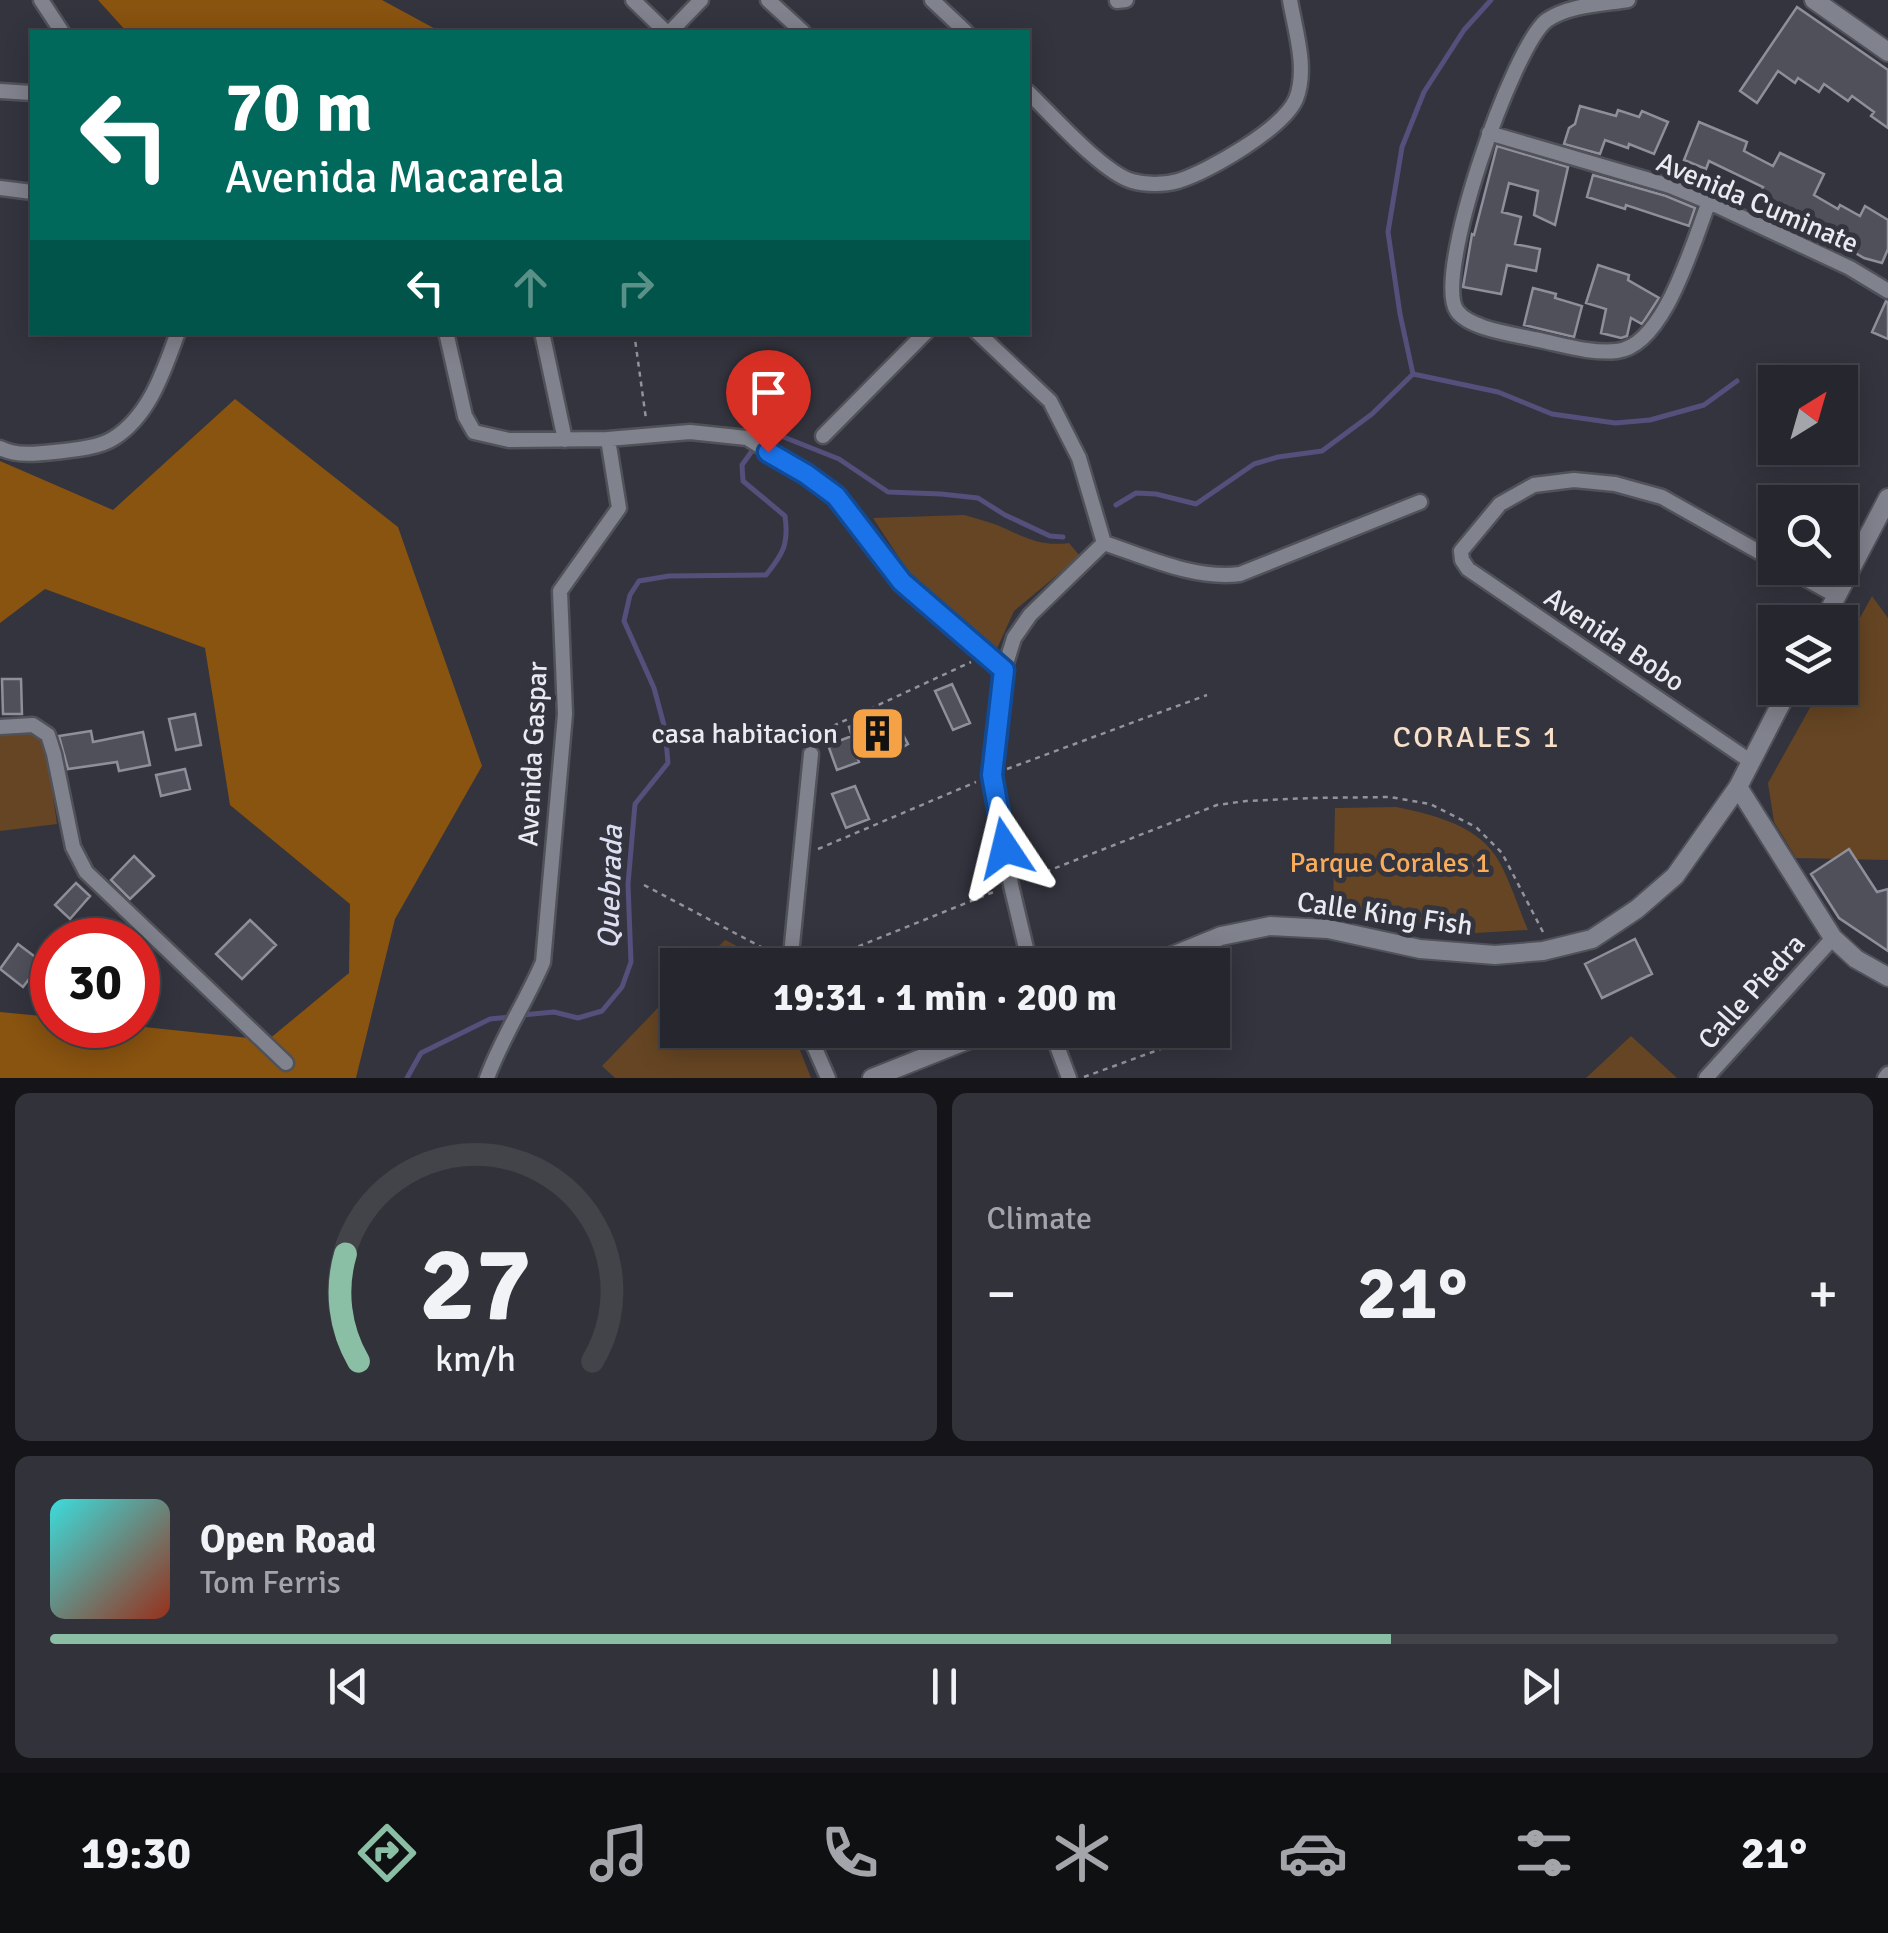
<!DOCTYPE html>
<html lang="en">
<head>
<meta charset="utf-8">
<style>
  :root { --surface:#26272e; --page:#32333a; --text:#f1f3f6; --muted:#a4a5aa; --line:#42444a; --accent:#8abfa5 }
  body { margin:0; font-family:Signika,sans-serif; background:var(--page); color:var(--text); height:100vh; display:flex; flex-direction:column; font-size:38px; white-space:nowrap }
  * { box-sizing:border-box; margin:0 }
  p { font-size:32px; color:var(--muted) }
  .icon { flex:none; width:55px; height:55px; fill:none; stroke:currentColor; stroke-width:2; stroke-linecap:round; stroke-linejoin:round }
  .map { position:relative; height:1078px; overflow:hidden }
  .sheet { display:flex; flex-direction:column; gap:15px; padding:15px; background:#151519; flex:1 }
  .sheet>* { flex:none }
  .hud { position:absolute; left:30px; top:30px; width:1000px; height:305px; border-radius:0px; box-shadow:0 5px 25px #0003,0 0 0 2px var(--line); background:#00695c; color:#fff; overflow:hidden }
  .needle { width:65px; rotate:37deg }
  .controls { position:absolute; left:1758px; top:365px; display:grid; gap:20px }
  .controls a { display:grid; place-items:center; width:100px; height:100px; border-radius:0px; background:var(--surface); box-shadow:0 5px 25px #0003,0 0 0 2px var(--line); font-size:50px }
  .speed { position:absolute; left:30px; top:918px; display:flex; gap:20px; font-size:50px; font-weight:700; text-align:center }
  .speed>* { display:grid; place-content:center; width:130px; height:130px; border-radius:50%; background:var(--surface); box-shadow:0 5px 25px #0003,0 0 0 2px var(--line); line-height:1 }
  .speed .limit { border:15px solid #d22; background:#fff; color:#111 }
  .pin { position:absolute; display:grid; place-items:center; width:85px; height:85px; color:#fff; margin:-102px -42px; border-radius:50% 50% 50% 0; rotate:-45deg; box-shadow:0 0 10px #0007 }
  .pin .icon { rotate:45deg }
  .me { position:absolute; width:110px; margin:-55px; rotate:350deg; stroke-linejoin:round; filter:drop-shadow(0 0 8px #0008) }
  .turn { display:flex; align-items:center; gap:35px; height:210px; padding:0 30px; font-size:45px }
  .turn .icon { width:130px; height:130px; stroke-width:2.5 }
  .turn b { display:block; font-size:70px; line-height:85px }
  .lanes { display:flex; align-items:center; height:95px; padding:0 30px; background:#0003; justify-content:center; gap:50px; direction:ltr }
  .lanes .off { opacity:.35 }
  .big { font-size:75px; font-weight:700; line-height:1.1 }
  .sheet .widget { flex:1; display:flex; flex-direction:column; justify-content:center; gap:15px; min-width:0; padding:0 35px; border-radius:15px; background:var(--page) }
  .sheet .dial { align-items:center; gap:0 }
  .dial svg { height:260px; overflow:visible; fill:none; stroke:var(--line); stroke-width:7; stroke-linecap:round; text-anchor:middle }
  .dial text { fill:var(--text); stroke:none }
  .song { display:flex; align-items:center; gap:30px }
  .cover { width:120px; height:120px; border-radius:15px; background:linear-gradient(135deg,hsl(180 70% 55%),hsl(10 70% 35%)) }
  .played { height:10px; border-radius:5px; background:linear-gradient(90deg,var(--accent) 75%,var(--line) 75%) }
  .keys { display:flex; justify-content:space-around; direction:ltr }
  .heat { display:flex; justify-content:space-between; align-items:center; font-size:55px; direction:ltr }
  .sheet .tiles { flex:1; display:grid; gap:15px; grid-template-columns:1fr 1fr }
  .widget:last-child { grid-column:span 2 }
  .trip { position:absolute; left:660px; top:948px; width:570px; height:100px; border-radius:0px; background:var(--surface); box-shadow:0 5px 25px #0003,0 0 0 2px var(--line); font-weight:700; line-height:100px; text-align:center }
  .menu { display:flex; height:160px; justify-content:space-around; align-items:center; background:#0f1012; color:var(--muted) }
  .menu .icon { width:70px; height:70px }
  .menu .on { color:var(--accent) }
  .menu b { font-size:45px; color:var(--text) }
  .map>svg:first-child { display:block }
  .green { fill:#654523 }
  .forest { fill:#895310 }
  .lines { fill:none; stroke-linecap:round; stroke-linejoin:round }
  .stream { stroke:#544f7b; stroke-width:5 }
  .building { fill:#4f505a; stroke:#8e8f9a; stroke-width:2.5 }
  .minor-casing { stroke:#515259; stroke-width:19 }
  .tertiary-casing { stroke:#515259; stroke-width:22 }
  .path { stroke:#92939b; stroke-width:2.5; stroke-dasharray:5 5; stroke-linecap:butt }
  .minor { stroke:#80828d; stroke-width:14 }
  .tertiary { stroke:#80828d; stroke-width:18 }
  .route-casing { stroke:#114b97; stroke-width:25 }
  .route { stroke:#1a73e8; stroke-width:18 }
  .labels { text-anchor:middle; stroke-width:10; stroke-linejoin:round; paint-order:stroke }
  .street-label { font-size:28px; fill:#eaebf1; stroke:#33343e }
  .poi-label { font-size:28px; fill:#eaebf1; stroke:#33343e; text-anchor:end }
  .park-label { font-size:28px; fill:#f9ac5a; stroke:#33343e }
  .neighbourhood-label { font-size:30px; letter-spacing:2.5px; fill:#f7dfc8; stroke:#33343e }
  .water-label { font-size:30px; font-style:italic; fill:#dcdef2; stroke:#33343e }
</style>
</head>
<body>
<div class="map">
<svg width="1888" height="1078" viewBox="0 0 1888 1078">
  <rect width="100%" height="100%" fill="#33343e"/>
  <path class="green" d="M 964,515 C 975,518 986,521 997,525 C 1023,536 1039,547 1069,543 L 1080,556 L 1014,611 L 995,653 L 913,579 L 873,518 Z
    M 1872,596 L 1888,618 L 1888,860 L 1796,858 L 1774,822 L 1768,783 L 1821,688 L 1840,688 L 1840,654 Z
    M 31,733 L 39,737 L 46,747 L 57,824 L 0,831 L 0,736 Z
    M 1396,807 C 1430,814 1474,824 1495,855 C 1507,872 1519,909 1528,930 L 1476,933 L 1333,909 L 1335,808 Z
    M 725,940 L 773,964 L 774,965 L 700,965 Z
    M 677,988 L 678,1030 L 792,1030 L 811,1078 L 615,1078 L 602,1066 Z
    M 1631,1036 L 1677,1078 L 1586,1078 Z"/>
  <path class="forest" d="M 98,0 L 382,0 L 441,32 L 127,32 Z
    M 235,399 L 398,527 L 482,766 L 395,919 L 356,1078 L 0,1078 L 0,1012 L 52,1017 L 52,1025 L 125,1025 L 268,1040 L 349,973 L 350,904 L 230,805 L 205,648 L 45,589 L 0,623 L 0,461 L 113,510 Z"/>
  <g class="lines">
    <path class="stream" d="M 1413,374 L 1400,314 L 1388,232 L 1402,147 L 1424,92 L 1464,30 L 1491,0
      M 1413,374 L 1498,392 L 1552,414 L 1615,423 L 1650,420 L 1704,405 L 1737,381
      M 1116,505 L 1136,493 L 1156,494 L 1196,504 L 1254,464 L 1278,457 L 1322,451 L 1372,414 L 1413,374
      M 522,1015 L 554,1012 L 578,1018 L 602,1011 L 622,987 L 631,962 L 628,884 L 635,804 L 668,763 L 665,729 L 654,688 L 624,621 L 630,595 L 639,581 L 669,576 L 766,575 C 783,554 789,544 785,516 L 743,481 L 742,465 L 762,437 L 781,436 L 839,459 L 888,492 L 941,494 L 978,498 L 1005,515 L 1050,536 L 1063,537
      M 407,1078 L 421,1053 L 490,1019 L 511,1017"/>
  </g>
  <path class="building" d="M 1797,7 L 1888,70 L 1888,128 L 1871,116 L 1874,112 L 1852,96 L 1848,101 L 1824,84 L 1819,92 L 1798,78 L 1795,83 L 1778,71 L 1757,103 L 1740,91 Z
    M 1580,106 L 1616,116 L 1618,110 L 1639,117 L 1642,111 L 1668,122 L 1654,154 L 1629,144 L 1628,148 L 1605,140 L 1600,154 L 1564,144 L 1569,128 L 1575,124 Z
    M 1699,122 L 1747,142 L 1744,151 L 1773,166 L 1780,153 L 1824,174 L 1814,195 L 1838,209 L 1840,205 L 1860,216 L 1865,206 L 1888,220 L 1888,249 L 1882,263 L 1864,258 L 1800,221 L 1799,223 L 1756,201 L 1763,187 L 1709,161 L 1706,169 L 1684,160 Z
    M 1497,146 L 1568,167 L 1555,225 L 1534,215 L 1538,191 L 1509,183 L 1502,212 L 1521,217 L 1515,244 L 1540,249 L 1536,271 L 1507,265 L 1501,294 L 1463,287 L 1472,234 L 1474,235 Z
    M 1593,175 L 1666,196 L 1695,208 L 1689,226 L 1626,205 L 1625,209 L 1587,197 Z
    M 1598,265 L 1629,275 L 1628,280 L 1659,298 L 1642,324 L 1631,318 L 1627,336 L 1621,338 L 1601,333 L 1606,309 L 1586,303 Z
    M 1533,288 L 1556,294 L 1555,298 L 1582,306 L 1574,337 L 1524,325 Z
    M 1886,301 L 1888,302 L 1888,339 L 1872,332 Z
    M 2,679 L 21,679 L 22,714 L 3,714 Z
    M 952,684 L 970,723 L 953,730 L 935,691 Z
    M 889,709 L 908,744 L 886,757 L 878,740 L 855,751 L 859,762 L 837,770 L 828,745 L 852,736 L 849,727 Z
    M 195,714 L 201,745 L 176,750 L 169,719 Z
    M 91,731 L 93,742 L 143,732 L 150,765 L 119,771 L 117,762 L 68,769 L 59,736 Z
    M 185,769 L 190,789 L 161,796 L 156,775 Z
    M 855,786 L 869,819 L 846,828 L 832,794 Z
    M 1849,849 L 1877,892 L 1888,889 L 1888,951 L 1839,918 L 1811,874 Z
    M 134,856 L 154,876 L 130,899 L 111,880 Z
    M 76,883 L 90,896 L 70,919 L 55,905 Z
    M 250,920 L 276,945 L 242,979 L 216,954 Z
    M 1635,939 L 1652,974 L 1602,998 L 1585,964 Z
    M 18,944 L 42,962 L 23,987 L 0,969 Z"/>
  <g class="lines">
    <defs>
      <path id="minor" d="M 41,0 L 62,32
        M 633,0 L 666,32
        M 768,0 L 803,32
        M 932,0 L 966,32
        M 1628,0 C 1603,4 1569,5 1547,20 C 1513,45 1432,277 1457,311 C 1470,329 1513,334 1534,339 C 1561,344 1589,354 1617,351 C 1665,346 1693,241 1709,202
        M 1117,1 L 1126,0
        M 670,32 L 701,0
        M 0,91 L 32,93
        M 1028,92 C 1051,114 1103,173 1132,181 C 1146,185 1164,185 1178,181 C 1209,171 1283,129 1296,99 C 1308,69 1295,30 1290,0
        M 1489,133 L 1670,186 L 1709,202 L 1850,268 L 1888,291
        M 0,188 L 32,192
        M 446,332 L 465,416 L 474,432 L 509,440 L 608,439 L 690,432 L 747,438 L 805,474 L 836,496 L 902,582 L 1004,670
        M 542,332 L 565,440
        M 977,332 L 1050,401 L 1079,458 L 1104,543
        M 823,436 L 926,332
        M 0,448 C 17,456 36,454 54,452 C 72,450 99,448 114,438 C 150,415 164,370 178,332
        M 1786,568 L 1837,596
        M 0,727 L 33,725 L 48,735 L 54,754 L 73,847 L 86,872 L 286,1063
        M 1750,761 L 1468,569 L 1462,560 L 1461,551 L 1500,504 L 1534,485 L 1574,480 L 1615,484 L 1662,497 L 1775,561
        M 790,965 L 811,754
        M 1030,965 L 1011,885 L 992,775 L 1004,670 L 1014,638 L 1030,615 L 1104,543 C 1146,557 1195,580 1240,574 L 1420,502
        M 807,1030 L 828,1078
        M 1051,1030 L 1069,1078
        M 487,1078 C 502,1037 526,1002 543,962 L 565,714 L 560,591 L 619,508 L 608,439
        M 1706,1078 L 1833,938
        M 1885,1078 L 1888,1074"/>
      <path id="tertiary" d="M 1814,0 L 1888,52
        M 1823,622 L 1888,498
        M 1738,787 L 1833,938 L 1856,959 L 1888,977
        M 1150,965 L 1221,936 L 1270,926 L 1328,929 L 1420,949 L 1495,955 L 1543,951 L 1592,939 L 1637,909 L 1675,876 L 1738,787 L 1789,688
        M 872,1078 L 993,1030"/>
    </defs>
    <use href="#minor" class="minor-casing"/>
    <use href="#tertiary" class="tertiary-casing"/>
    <path class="path" d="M 634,332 L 646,419
      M 818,737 L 820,732 L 971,662
      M 1007,769 L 1207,695
      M 818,849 L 976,782
      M 1027,879 L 1217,805 L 1246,801 L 1311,798 L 1390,797 L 1430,804 L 1476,827 L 1502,853 L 1544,934
      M 644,885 L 765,949 L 775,951
      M 812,965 L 996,891
      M 1084,1077 L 1180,1042"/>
    <use href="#minor" class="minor"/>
    <use href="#tertiary" class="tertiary"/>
  </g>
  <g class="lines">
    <defs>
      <path id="route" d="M 768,452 L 806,474 L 836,496 L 902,582 L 1004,670 L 992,775 L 1005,848"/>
    </defs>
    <use href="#route" class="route-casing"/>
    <use href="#route" class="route"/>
  </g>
  <defs>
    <symbol id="building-square" viewBox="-11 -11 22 22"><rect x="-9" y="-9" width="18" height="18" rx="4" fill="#f5a246" stroke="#33343e"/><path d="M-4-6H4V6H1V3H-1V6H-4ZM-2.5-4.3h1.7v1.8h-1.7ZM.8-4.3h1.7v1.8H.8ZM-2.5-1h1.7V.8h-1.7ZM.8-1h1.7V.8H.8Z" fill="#111"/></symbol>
  </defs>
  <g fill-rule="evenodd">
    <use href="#building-square" x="846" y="702" width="63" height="63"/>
  </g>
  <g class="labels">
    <g class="street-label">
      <text transform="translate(1758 202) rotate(23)" y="10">Avenida Cuminate</text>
      <text transform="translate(1615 639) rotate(34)" y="10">Avenida Bobo</text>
      <text transform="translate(532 754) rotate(-87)" y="10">Avenida Gaspar</text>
      <text transform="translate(1385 913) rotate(8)" y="10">Calle King Fish</text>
      <text transform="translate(1751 991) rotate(-48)" y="10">Calle Piedra</text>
    </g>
    <g class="poi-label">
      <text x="838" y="743">casa habitacion</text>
    </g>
    <g class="park-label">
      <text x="1390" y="872">Parque Corales 1</text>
    </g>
    <g class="neighbourhood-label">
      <text x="1477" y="747">CORALES 1</text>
    </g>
    <g class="water-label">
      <text transform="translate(610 887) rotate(-88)" y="10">Quebrada</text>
    </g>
  </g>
</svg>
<div class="controls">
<a><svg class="needle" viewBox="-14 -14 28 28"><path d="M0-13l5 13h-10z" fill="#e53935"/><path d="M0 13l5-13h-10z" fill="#a4a5aa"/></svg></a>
<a><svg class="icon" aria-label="search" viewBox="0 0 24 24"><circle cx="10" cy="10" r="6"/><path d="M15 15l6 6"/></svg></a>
<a><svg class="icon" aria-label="layers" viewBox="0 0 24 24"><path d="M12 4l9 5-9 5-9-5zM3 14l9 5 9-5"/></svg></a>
</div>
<div class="speed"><div class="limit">30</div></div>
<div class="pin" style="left:768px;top:452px;background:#d93025"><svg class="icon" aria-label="arrive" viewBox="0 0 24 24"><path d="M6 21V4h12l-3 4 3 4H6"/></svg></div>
<svg class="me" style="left:1005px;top:848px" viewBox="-20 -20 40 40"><path d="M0-17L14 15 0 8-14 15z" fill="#1a73e8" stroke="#fff" stroke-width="4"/></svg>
<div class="trip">19:31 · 1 min · 200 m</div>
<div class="hud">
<div class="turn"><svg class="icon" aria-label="left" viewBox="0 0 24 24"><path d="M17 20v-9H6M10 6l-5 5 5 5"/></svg><div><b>70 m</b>Avenida Macarela</div></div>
<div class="lanes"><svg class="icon" aria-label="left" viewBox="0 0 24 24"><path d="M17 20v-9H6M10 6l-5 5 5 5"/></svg><svg class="icon off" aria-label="ahead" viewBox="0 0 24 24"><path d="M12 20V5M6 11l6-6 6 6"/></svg><svg class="icon off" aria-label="right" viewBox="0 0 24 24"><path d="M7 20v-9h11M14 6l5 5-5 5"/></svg></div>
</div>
</div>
<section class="sheet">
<div class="tiles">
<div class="widget dial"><svg viewBox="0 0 100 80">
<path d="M14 69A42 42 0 1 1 86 69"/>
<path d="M14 69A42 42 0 0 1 10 36" stroke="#8abfa5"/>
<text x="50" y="56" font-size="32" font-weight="700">27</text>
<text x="50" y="72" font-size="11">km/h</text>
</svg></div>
<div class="widget"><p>Climate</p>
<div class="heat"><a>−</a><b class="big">21°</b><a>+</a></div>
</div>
<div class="widget">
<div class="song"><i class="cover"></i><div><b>Open Road</b><p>Tom Ferris</p></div></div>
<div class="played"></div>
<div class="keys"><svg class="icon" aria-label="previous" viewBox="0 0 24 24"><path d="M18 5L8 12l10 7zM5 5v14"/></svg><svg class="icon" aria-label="pause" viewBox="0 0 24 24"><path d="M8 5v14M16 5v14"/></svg><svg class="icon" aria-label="next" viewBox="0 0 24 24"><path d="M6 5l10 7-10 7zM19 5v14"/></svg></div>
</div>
</div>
</section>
<nav class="menu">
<b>19:30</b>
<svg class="icon on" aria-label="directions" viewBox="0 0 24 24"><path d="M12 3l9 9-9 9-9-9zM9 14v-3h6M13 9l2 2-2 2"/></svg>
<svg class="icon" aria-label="music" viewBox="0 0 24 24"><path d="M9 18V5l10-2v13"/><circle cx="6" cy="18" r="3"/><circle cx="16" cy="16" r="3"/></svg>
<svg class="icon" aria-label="phone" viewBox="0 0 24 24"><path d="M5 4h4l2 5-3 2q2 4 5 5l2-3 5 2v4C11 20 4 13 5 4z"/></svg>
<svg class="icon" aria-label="climate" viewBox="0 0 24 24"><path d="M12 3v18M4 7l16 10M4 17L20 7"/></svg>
<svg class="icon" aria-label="car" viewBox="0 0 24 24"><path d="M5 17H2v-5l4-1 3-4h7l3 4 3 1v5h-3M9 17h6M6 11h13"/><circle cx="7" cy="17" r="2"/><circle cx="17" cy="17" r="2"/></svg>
<svg class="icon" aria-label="filters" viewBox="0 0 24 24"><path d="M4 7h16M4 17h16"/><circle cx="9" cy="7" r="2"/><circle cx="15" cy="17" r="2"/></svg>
<b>21°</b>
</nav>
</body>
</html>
